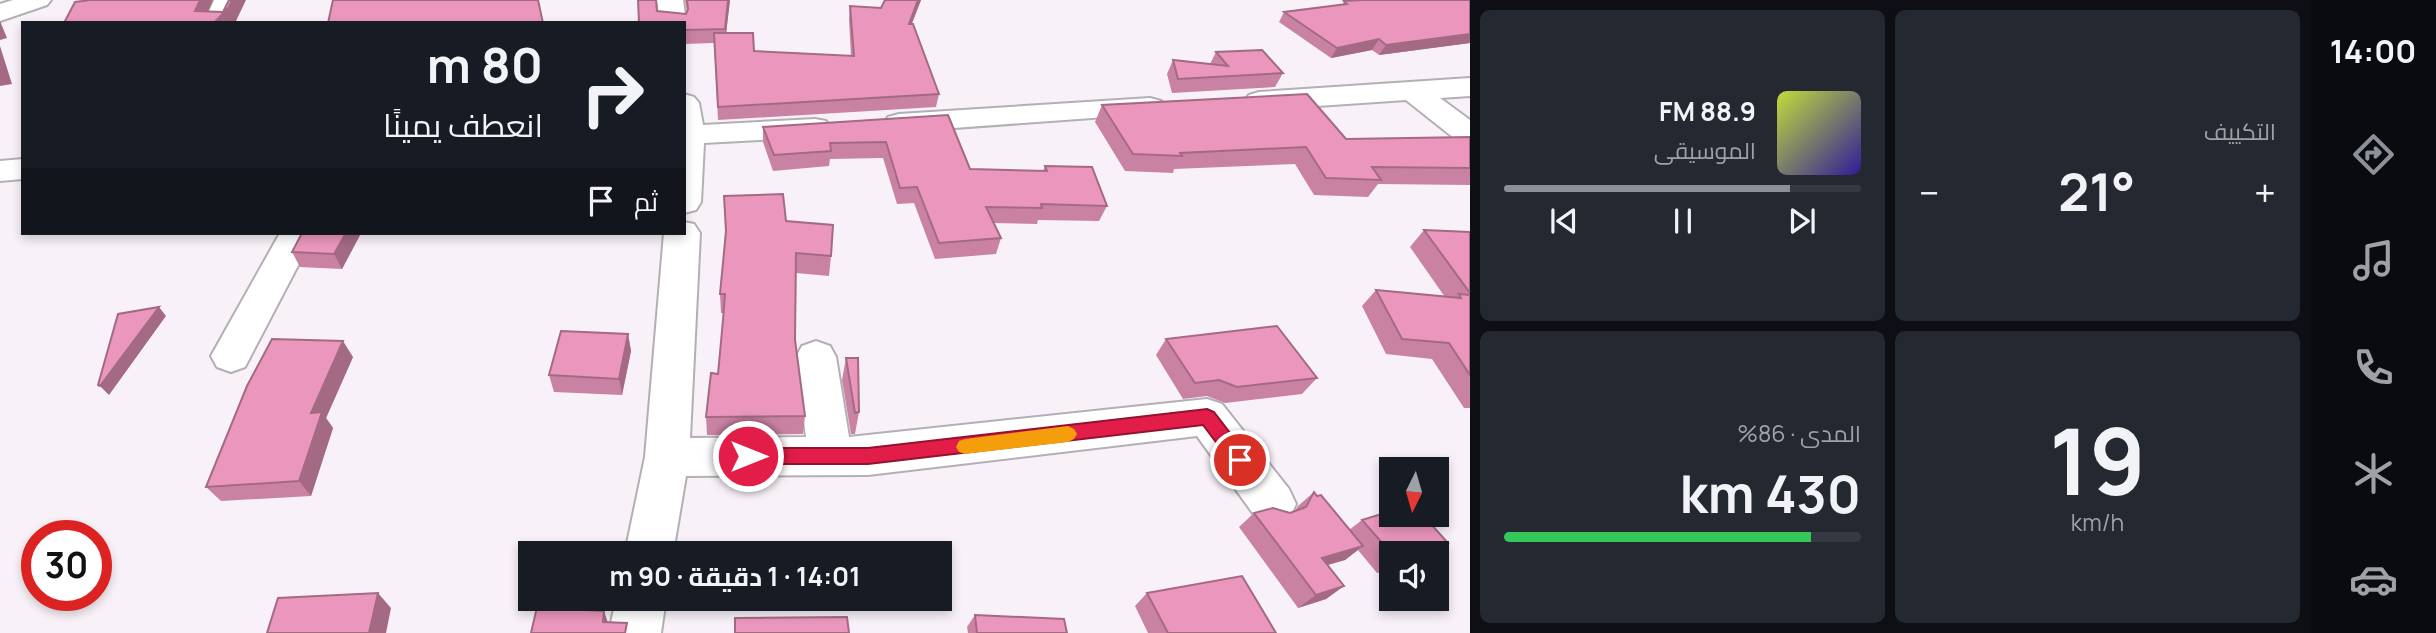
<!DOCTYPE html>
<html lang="ar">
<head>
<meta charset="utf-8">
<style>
  :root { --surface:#171b24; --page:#242831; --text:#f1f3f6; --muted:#9ea1a6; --line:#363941; --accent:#8c9099 }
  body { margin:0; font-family:Manrope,Cairo,sans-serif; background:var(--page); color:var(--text); direction:rtl; height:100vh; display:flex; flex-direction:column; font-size:26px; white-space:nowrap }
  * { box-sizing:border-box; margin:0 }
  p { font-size:23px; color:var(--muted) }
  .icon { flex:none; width:38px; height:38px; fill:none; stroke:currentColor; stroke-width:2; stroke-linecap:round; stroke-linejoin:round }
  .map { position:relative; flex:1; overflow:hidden; direction:ltr }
  .drawer { display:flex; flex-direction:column; gap:10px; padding:10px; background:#0d0f14; width:840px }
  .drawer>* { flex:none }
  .top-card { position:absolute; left:21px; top:21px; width:665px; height:214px; border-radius:0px; box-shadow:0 4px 10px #0003; direction:rtl; background:#171b24; color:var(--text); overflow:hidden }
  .needle { width:46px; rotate:185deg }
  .controls { position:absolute; left:1379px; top:457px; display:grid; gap:14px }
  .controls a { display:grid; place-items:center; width:70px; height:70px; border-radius:0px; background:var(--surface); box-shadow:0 4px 10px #0003; font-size:35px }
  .speed { position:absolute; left:21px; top:520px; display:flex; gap:14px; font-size:35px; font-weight:700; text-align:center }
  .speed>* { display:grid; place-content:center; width:91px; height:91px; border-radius:50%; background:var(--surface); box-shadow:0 4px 10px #0003; line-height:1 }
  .speed .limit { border:10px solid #d22; background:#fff; color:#111 }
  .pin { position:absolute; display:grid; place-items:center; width:60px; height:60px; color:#fff; margin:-30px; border:4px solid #fff; border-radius:50%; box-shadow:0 2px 7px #0007 }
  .me { position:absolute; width:77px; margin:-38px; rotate:90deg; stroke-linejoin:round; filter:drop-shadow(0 0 5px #0008) }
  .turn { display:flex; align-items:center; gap:24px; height:147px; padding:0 28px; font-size:32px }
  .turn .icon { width:91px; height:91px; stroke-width:2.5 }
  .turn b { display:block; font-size:49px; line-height:60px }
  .then { display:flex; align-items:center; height:66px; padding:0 28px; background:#0003; gap:14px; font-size:26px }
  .big { font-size:52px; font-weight:700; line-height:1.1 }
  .drawer .card { flex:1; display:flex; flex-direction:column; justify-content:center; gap:10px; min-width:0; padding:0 24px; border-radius:10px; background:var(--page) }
  .drawer .dial { align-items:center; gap:0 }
  .dial b { font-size:91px; line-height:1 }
  .song { display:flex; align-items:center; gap:21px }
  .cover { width:84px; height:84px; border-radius:10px; background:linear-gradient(135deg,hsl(70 70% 55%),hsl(250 70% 35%)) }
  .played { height:7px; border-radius:4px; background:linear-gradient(90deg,var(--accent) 80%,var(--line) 80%) }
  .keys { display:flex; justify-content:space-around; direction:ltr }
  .heat { display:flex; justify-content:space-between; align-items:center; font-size:38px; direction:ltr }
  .charge { height:10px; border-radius:5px; background:linear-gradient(90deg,#34c759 86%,var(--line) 0) }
  .drawer .tiles { flex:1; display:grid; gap:10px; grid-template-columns:repeat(2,1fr) }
  .trip { position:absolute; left:518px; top:541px; width:434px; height:70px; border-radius:0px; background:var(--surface); box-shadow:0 4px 10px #0003; font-weight:700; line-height:70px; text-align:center; direction:rtl }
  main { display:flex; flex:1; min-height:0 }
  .menu { display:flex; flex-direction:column; width:126px; justify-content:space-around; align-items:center; background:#090b0e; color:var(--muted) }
  .menu .icon { width:49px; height:49px }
  .menu .selected { color:var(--accent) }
  .menu b { font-size:32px; color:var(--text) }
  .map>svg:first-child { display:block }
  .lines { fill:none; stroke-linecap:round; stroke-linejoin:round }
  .minor-casing { stroke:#b4afb4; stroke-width:4 }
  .minor { fill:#fff; fill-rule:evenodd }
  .wall { fill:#ca82a3 }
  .shaded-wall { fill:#a46a84 }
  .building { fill:#eb97bd; stroke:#a46a84; stroke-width:2 }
  .route { fill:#e11d48; stroke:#92132f; stroke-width:2 }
  .slow { fill:#f59e0b }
</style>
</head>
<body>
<main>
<nav class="menu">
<b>14:00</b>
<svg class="icon selected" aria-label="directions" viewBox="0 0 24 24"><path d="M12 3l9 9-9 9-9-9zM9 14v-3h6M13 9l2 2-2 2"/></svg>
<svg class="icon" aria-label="music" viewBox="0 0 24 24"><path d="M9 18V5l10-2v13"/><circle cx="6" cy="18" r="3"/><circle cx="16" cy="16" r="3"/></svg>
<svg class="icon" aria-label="phone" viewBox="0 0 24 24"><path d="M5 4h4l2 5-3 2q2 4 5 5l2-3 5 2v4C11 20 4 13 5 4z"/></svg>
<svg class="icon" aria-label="climate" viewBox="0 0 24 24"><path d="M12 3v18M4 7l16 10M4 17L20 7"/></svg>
<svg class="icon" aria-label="car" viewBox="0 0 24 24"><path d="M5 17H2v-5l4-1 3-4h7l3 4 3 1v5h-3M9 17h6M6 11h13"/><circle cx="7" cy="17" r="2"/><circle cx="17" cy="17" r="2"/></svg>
</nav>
<section class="drawer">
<div class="tiles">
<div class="card"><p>التكييف</p>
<div class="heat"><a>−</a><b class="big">21°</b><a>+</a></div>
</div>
<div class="card">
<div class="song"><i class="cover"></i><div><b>88.9 FM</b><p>الموسيقى</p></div></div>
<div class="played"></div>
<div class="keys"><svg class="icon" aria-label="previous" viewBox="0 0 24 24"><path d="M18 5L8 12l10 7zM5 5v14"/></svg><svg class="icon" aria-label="pause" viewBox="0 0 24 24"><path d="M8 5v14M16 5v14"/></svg><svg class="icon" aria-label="next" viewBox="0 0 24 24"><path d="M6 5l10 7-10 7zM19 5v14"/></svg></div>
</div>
<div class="card dial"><b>19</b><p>km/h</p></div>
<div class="card"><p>المدى · 86%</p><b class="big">430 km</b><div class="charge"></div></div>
</div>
</section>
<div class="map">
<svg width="1470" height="633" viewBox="0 0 1470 633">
  <rect width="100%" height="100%" fill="#f8f2f8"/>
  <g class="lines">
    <defs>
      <path id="minor" d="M 13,0 L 51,0 L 47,5 L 0,21 L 0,4 Z
        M 214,0 L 240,0 L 230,23 L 204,23 Z
        M 657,0 L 683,0 L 686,23 L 684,26 L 684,23 L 660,23 Z
        M 1470,78 L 1470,96 L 1440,98 L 1470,120 L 1470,144 L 1459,142 L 1406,100 L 1259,110 L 1249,107 L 1244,101 L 1249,95 L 1259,92 Z
        M 684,94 L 694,97 L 699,103 L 703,125 L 815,119 L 826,121 L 830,128 L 826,135 L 815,137 L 704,143 L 701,202 L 696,210 L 684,213 Z
        M 1150,98 L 1161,101 L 1165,107 L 1161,113 L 899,132 L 888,129 L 884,123 L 888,117 L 899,114 Z
        M 23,159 L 23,179 L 0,181 L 0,161 Z
        M 684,222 L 694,224 L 700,233 L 690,438 L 806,437 L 796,357 L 802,346 L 816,341 L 830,346 L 836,357 L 849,437 L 1207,399 L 1222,404 L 1289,489 L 1296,504 L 1289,519 L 1273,525 L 1257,519 L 1197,436 L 868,475 L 686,476 L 673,553 L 625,553 L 645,457 L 664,233 L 684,233 Z
        M 280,233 L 315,233 L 245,367 L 231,372 L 217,367 L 211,356 Z
        M 616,598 L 666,598 L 661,633 L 609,633 Z"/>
    </defs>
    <use href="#minor" class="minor-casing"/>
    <use href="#minor" class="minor"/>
  </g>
  <path class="wall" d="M 685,0 L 730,0 L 726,33 L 754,51 L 851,56 L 849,19 L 850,6 L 881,8 L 885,0 L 921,0 L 912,24 L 939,94 L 936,107 L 718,120 L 714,43 L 684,44 L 684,23 L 657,11 L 686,14 L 687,11 Z
    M 1470,0 L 1470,43 L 1379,55 L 1372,50 L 1331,58 L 1279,22 L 1284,12 L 1343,4 L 1344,1 Z
    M 1216,52 L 1283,73 L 1275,87 L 1172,93 L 1167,74 L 1173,60 L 1210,64 Z
    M 1102,105 L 1346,139 L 1470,137 L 1470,185 L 1378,184 L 1368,197 L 1314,195 L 1295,164 L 1174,169 L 1173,173 L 1125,171 L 1095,122 Z
    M 948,115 L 970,169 L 1043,171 L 1045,166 L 1107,206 L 1099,221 L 1038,220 L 1037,224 L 994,223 L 1001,238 L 996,254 L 935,259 L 914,203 L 897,204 L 883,158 L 830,159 L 829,166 L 773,171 L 763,142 L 763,127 Z
    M 724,196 L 786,221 L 831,256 L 829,276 L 796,273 L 795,340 L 805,416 L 803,434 L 707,435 L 706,417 L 718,374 L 724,313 L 721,313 L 720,294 L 726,237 Z
    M 1424,230 L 1470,232 L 1470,408 L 1464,408 L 1432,359 L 1386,354 L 1362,306 L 1376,290 L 1445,297 L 1410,247 Z
    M 302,233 L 381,233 L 379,235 L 360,235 L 342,269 L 300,267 L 292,252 Z
    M 628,334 L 631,351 L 622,395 L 554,392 L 549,375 Z
    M 1166,339 L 1317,378 L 1302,394 L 1225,403 L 1207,396 L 1183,399 L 1156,355 Z
    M 353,357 L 326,418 L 333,428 L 311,496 L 221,501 L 206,487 Z
    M 846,358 L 859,412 L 855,434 L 851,434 L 842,380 Z
    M 1314,492 L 1349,530 L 1362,520 L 1448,543 L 1433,553 L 1391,553 L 1391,568 L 1377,573 L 1358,550 L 1345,560 L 1328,565 L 1344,586 L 1326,599 L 1298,608 L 1239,527 L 1254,513 L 1290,513 L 1295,511 L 1298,506 Z
    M 1147,593 L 1276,633 L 1148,633 L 1135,606 Z
    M 975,615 L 1067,633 L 968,633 L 967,627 Z"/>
  <path class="shaded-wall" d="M 200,0 L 213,0 L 203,23 L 195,11 Z
    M 232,0 L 246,0 L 236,21 L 234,23 L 214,23 Z
    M 728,0 L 730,0 L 725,43 L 725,29 Z
    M 918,0 L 921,0 L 906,37 L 909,24 Z
    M 0,21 L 7,38 L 0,40 Z
    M 1470,34 L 1470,43 L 1379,55 L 1386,45 Z
    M 1379,39 L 1372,50 L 1331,58 L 1337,48 Z
    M 0,46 L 12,84 L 0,86 Z
    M 346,233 L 359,233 L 360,235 L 342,269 L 334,254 Z
    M 159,307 L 166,316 L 109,395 L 100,386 Z
    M 628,334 L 631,351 L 622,395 L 619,379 Z
    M 343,341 L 353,357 L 326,418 L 333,428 L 311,496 L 299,481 L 311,413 Z
    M 1448,543 L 1433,553 L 1417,553 Z
    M 1363,546 L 1345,560 L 1305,571 L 1322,558 Z
    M 1391,563 L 1391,568 L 1377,573 Z
    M 1344,586 L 1326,599 L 1298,608 L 1316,595 Z
    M 378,593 L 391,608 L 386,633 L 369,633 Z
    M 604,611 L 608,623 L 603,622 Z"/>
  <path class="building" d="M 90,0 L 200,0 L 195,11 L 223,12 L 229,0 L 232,0 L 229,7 L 214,23 L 64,23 L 75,2 Z
    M 333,0 L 538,0 L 543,23 L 328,23 Z
    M 638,0 L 656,0 L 657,11 L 686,14 L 688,9 L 687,0 L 728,0 L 725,29 L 684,30 L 684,23 L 639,23 Z
    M 885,0 L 918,0 L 909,24 L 913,24 L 939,94 L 718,107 L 714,33 L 753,33 L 754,51 L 854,56 L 850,6 L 881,8 Z
    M 1362,0 L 1470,0 L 1470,34 L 1386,45 L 1379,39 L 1337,48 L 1284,12 L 1347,4 L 1344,1 Z
    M 1262,50 L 1283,73 L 1178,79 L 1173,60 L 1228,66 L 1216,52 Z
    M 1307,94 L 1346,139 L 1470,137 L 1470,168 L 1372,167 L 1381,180 L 1326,178 L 1306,147 L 1180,153 L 1182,156 L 1133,154 L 1102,105 Z
    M 948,115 L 970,169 L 1047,171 L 1045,166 L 1092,167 L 1107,206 L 1041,204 L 1042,208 L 986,207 L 1001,238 L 939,243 L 917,187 L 900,188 L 886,142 L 830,143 L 831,151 L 774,155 L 763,127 Z
    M 783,194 L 786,221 L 833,225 L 831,256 L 796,253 L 795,340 L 805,416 L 706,417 L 711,373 L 718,374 L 723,320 L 725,294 L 720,294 L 726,231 L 724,196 Z
    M 1424,230 L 1470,232 L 1470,293 Z
    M 302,233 L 346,233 L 334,254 L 292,252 Z
    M 1376,290 L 1461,298 L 1459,294 L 1470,295 L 1470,375 L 1449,343 L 1402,339 Z
    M 159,307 L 100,386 L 98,385 L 118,314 Z
    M 1277,326 L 1317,378 L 1237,387 L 1219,380 L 1195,383 L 1166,339 Z
    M 561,331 L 628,334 L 619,379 L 549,375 Z
    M 272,339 L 343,341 L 311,413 L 322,412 L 299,481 L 206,487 L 247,386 Z
    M 846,358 L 858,358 L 859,412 L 855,413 Z
    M 1314,492 L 1317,496 L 1321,495 L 1363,546 L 1322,558 L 1344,586 L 1316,595 L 1254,513 L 1273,508 L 1290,513 L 1306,507 Z
    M 1391,511 L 1391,514 L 1422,514 L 1448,543 L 1417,553 L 1391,553 L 1362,520 Z
    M 1242,576 L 1276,633 L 1168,633 L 1147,593 Z
    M 378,593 L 369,633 L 267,633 L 278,598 Z
    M 537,607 L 604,611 L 603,622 L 627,623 L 625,633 L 531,633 Z
    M 975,615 L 1064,619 L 1067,633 L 977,633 Z
    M 847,617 L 849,633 L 735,633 L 735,618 Z"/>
  <path class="route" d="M 1207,409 L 1214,412 L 1247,455 L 1249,460 L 1247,466 L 1240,468 L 1234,466 L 1203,425 L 868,464 L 748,464 L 742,462 L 739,456 L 742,451 L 748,448 L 868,448 Z"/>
  <path class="slow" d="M 1068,426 L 1074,429 L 1077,434 L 1074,439 L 1068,442 L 965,454 L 959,452 L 956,447 L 959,441 L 965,439 Z"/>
</svg>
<div class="controls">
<a><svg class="needle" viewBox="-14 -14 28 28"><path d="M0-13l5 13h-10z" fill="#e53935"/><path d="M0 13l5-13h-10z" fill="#9ea1a6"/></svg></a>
<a><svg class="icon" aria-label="sound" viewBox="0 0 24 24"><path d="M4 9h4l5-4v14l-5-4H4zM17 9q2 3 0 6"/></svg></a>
</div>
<div class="speed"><div class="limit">30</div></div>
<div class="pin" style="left:1240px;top:460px;background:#d93025"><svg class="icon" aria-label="arrive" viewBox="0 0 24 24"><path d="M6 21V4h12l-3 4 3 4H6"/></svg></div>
<svg class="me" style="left:748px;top:456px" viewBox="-20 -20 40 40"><circle r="17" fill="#e11d48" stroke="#fff" stroke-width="3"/><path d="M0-11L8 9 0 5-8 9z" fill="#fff"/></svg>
<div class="trip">14:01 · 1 دقيقة · 90 m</div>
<div class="top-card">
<div class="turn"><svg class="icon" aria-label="right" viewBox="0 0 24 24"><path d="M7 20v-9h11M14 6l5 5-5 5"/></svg><div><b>80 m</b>انعطف يمينًا</div></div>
<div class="then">ثم<svg class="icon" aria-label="arrive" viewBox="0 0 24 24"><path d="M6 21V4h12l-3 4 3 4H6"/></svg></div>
</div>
</div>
</main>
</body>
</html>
